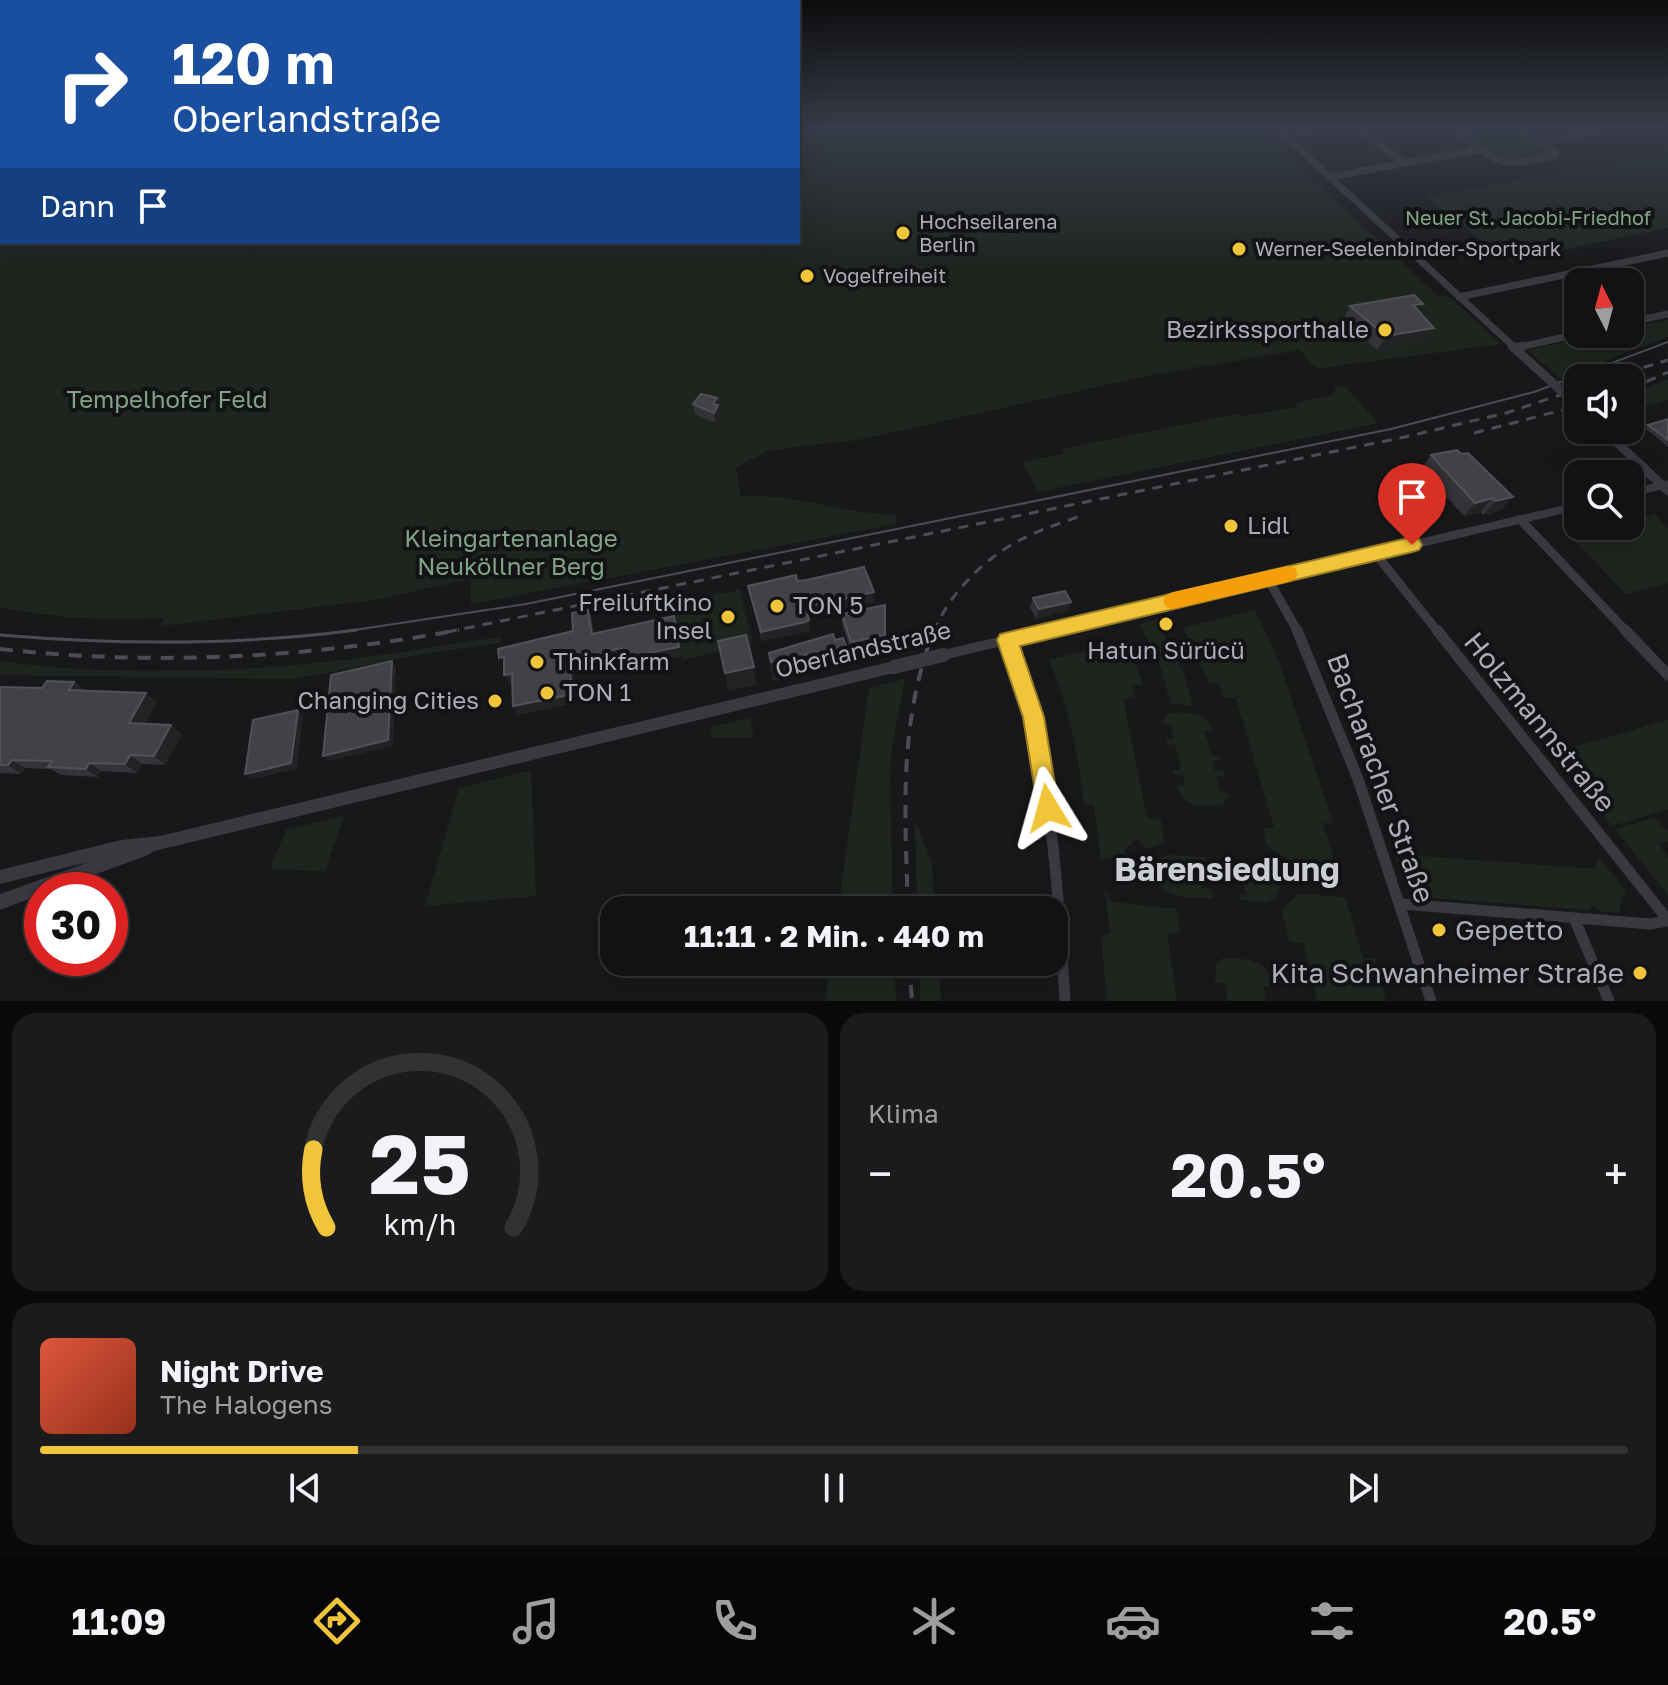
<!DOCTYPE html>
<html lang="de">
<head>
<meta charset="utf-8">
<style>
  :root { --surface:#121214; --page:#1b1b1d; --text:#f1f3f6; --muted:#9c9ea0; --line:#313234; --accent:#f0c53a }
  body { margin:0; font-family:"Golos Text",sans-serif; background:var(--page); color:var(--text); height:100vh; display:flex; flex-direction:column; font-size:30px; white-space:nowrap }
  * { box-sizing:border-box; margin:0 }
  p { font-size:26px; color:var(--muted) }
  .icon { flex:none; width:44px; height:44px; fill:none; stroke:currentColor; stroke-width:2; stroke-linecap:round; stroke-linejoin:round }
  .map { position:relative; height:1001px; overflow:hidden }
  .details { display:flex; flex-direction:column; gap:12px; padding:12px; background:#0a0a0b; flex:1 }
  .details>* { flex:none }
  .top-card { position:absolute; left:0px; top:0px; width:800px; height:244px; box-shadow:0 8px 32px #0002,0 0 0 2px var(--line); background:#1a4fa0; color:#fff; overflow:hidden }
  .needle { width:52px; rotate:354deg }
  .fabs { position:absolute; left:1564px; top:268px; display:grid; gap:16px }
  .fabs a { display:grid; place-items:center; width:80px; height:80px; border-radius:16px; background:var(--surface); box-shadow:0 8px 32px #0002,0 0 0 2px var(--line); font-size:40px }
  .speed { position:absolute; left:24px; top:872px; display:flex; gap:16px; font-size:40px; font-weight:700; text-align:center }
  .speed>* { display:grid; place-content:center; width:104px; height:104px; border-radius:50%; background:var(--surface); box-shadow:0 8px 32px #0002,0 0 0 2px var(--line); line-height:1 }
  .speed .limit { border:12px solid #d22; background:#fff; color:#111 }
  .pin { position:absolute; display:grid; place-items:center; width:68px; height:68px; color:#fff; margin:-82px -34px; border-radius:50% 50% 50% 0; rotate:-45deg; box-shadow:0 0 8px #0007 }
  .pin .icon { rotate:45deg }
  .me { position:absolute; width:88px; margin:-44px; rotate:352deg; stroke-linejoin:round; filter:drop-shadow(0 0 6px #0008) }
  .turn { display:flex; align-items:center; gap:28px; height:168px; padding:0 40px; font-size:36px }
  .turn .icon { width:104px; height:104px; stroke-width:2.5 }
  .turn b { display:block; font-size:56px; line-height:68px }
  .then { display:flex; align-items:center; height:76px; padding:0 40px; background:#0003; gap:16px; font-size:30px }
  .big { font-size:60px; font-weight:700; line-height:1.1 }
  .details .widget { flex:1; display:flex; flex-direction:column; justify-content:center; gap:12px; min-width:0; padding:0 28px; border-radius:24px; background:var(--page) }
  .details .dial { align-items:center; gap:0 }
  .dial svg { height:208px; overflow:visible; fill:none; stroke:var(--line); stroke-width:7; stroke-linecap:round; text-anchor:middle }
  .dial text { fill:var(--text); stroke:none }
  .song { display:flex; align-items:center; gap:24px }
  .cover { width:96px; height:96px; border-radius:12px; background:linear-gradient(135deg,hsl(10 70% 55%),hsl(10 70% 35%)) }
  .played { height:8px; border-radius:4px; background:linear-gradient(90deg,var(--accent) 20%,var(--line) 20%) }
  .keys { display:flex; justify-content:space-around; direction:ltr }
  .heat { display:flex; justify-content:space-between; align-items:center; font-size:44px; direction:ltr }
  .details .tiles { flex:1; display:grid; gap:12px; grid-template-columns:1fr 1fr }
  .widget:last-child { grid-column:span 2 }
  .trip { position:absolute; left:600px; top:896px; width:468px; height:80px; border-radius:24px; background:var(--surface); box-shadow:0 8px 32px #0002,0 0 0 2px var(--line); font-weight:700; line-height:80px; text-align:center }
  .tabs { display:flex; height:128px; justify-content:space-around; align-items:center; background:#070708; color:var(--muted) }
  .tabs .icon { width:56px; height:56px }
  .tabs .active { color:var(--accent) }
  .tabs b { font-size:36px; color:var(--text) }
  .map>svg:first-child { display:block }
  .green { fill:#1e251f }
  .lines { fill:none; stroke-linecap:round; stroke-linejoin:round }
  .minor-far2 { stroke:#39393f; stroke-width:7 }
  .minor-far1 { stroke:#39393f; stroke-width:9 }
  .minor { stroke:#39393f; stroke-width:11 }
  .tertiary { fill:#39393f; fill-rule:evenodd }
  .tram-far1 { stroke:#4c4d54; stroke-width:2 }
  .tram { stroke:#4c4d54; stroke-width:3 }
  .rail-far1 { stroke:#4c4d54; stroke-width:3; stroke-dasharray:10 8; stroke-linecap:butt }
  .rail { stroke:#4c4d54; stroke-width:4; stroke-dasharray:13 10; stroke-linecap:butt }
  .minor-bridge { stroke:#39393f; stroke-width:9 }
  .tertiary-bridge { stroke:#39393f; stroke-width:14 }
  .wall { fill:#343438 }
  .shaded-wall { fill:#232326 }
  .building { fill:#414146; stroke:#515258; stroke-width:2 }
  .route { fill:#f0c53a; stroke:#9c8026; stroke-width:2 }
  .slow { fill:#f59e0b }
  .poi-dot { fill:#f0c53a; stroke:#131315; stroke-width:3 }
  .labels { text-anchor:middle; stroke-width:8; stroke-linejoin:round; paint-order:stroke }
  .far-park-label { font-size:20px; fill:#81a487; stroke:#131315 }
  .far-poi-label { font-size:20px; fill:#aaadb9; stroke:#131315; text-anchor:start }
  .poi-label { font-size:24px; fill:#aaadb9; stroke:#131315; text-anchor:start }
  .park-label { font-size:24px; fill:#81a487; stroke:#131315 }
  .street-label { font-size:24px; fill:#aaadb9; stroke:#131315 }
  .near-street-label { font-size:28px; fill:#aaadb9; stroke:#131315 }
  .near-poi-label { font-size:28px; fill:#aaadb9; stroke:#131315; text-anchor:start }
  .near-neighbourhood-label { font-size:32px; font-weight:bold; fill:#cbcdd5; stroke:#131315 }
</style>
</head>
<body>
<div class="map">
<svg width="1668" height="1001" viewBox="0 0 1668 1001">
  <rect width="100%" height="100%" fill="#18181a"/>
  <path class="green" d="M 0,128 L 2,242 L 798,242 L 798,128 L 1258,128 L 1439,297 L 1448,295 L 1501,344 L 1321,368 L 1314,367 L 1300,350 L 1151,375 L 858,440 L 770,450 L 736,467 L 741,496 C 793,493 845,514 897,515 L 896,524 L 471,604 L 471,579 L 373,600 L 161,626 L 164,618 C 110,621 52,618 0,607 Z
    M 1511,128 L 1550,152 L 1549,155 C 1501,164 1507,165 1467,137 L 1468,134 Z
    M 1668,152 L 1668,228 L 1509,261 L 1426,197 Z
    M 1668,319 L 1668,337 L 1559,378 L 1528,350 L 1602,334 L 1630,334 L 1630,328 Z
    M 1668,380 L 1668,400 L 1630,411 L 1630,393 Z
    M 1345,386 L 1378,423 L 1038,492 L 1022,462 L 1063,454 L 1062,449 L 1237,414 L 1240,417 L 1297,407 L 1295,403 L 1333,395 L 1336,387 Z
    M 1655,514 L 1668,529 L 1668,583 L 1626,594 L 1570,536 L 1603,526 L 1630,526 L 1630,520 Z
    M 740,590 L 753,643 L 682,660 L 672,602 Z
    M 1255,610 L 1278,659 L 1333,823 L 1323,823 L 1339,877 L 1327,877 L 1324,867 L 1297,865 L 1267,846 L 1263,827 L 1274,828 L 1236,698 L 1223,697 L 1219,683 L 1209,683 L 1183,628 Z
    M 1157,619 L 1185,677 L 1192,705 L 1171,704 L 1158,659 L 1139,624 Z
    M 502,637 L 500,643 L 416,655 L 295,679 L 0,675 L 0,661 C 115,677 236,673 352,659 C 402,653 451,643 502,637 Z
    M 1125,641 L 1144,685 L 1133,685 L 1135,698 L 1123,698 L 1147,818 L 1161,820 L 1164,842 L 1146,849 L 1137,838 L 1125,850 L 1127,860 L 1101,858 L 1094,805 L 1084,805 C 1078,752 1069,707 1049,660 Z
    M 905,679 L 892,747 L 890,775 L 893,910 L 838,910 L 869,688 Z
    M 1172,713 C 1189,712 1206,711 1212,730 L 1204,731 L 1211,755 L 1219,756 L 1220,761 L 1212,761 L 1215,771 L 1223,771 L 1224,776 L 1216,776 L 1220,791 L 1229,794 L 1224,804 C 1204,808 1183,808 1177,786 L 1185,785 L 1183,775 L 1174,775 L 1173,770 L 1181,770 L 1175,745 L 1167,744 L 1166,739 L 1174,739 L 1171,726 L 1162,723 L 1166,715 Z
    M 749,718 L 754,737 L 712,737 L 710,727 Z
    M 1668,720 L 1668,809 L 1612,826 L 1553,753 Z
    M 531,770 L 536,896 L 425,906 L 459,788 Z
    M 344,816 L 325,871 L 273,869 L 272,863 L 286,830 Z
    M 1654,818 L 1668,831 L 1668,841 L 1658,842 L 1668,858 L 1668,895 L 1615,829 Z
    M 915,821 L 932,862 L 935,910 L 917,910 Z
    M 1394,854 L 1595,869 L 1599,857 L 1626,892 L 1625,897 L 1622,896 L 1619,913 L 1598,911 L 1596,907 L 1590,906 L 1591,910 L 1418,897 L 1407,888 Z
    M 1167,855 L 1205,857 L 1208,879 L 1201,880 L 1203,888 L 1211,889 L 1213,898 C 1201,897 1187,898 1175,895 C 1155,890 1144,861 1167,855 Z
    M 1231,859 C 1253,861 1272,861 1280,886 L 1276,898 L 1265,902 L 1240,900 L 1239,895 L 1246,895 L 1244,886 L 1234,881 Z
    M 1105,890 L 1112,902 L 1177,909 L 1180,933 L 1167,933 L 1177,1001 L 1107,1001 L 1101,935 L 1110,934 Z
    M 1298,894 L 1345,897 L 1363,958 L 1375,959 L 1386,1001 L 1317,1001 L 1304,943 L 1289,941 L 1282,910 Z
    M 1223,958 C 1248,959 1267,958 1273,986 L 1263,986 L 1266,1001 L 1228,1001 L 1225,983 L 1215,982 L 1216,964 Z
    M 831,962 L 894,962 L 896,1001 L 825,1001 Z
    M 919,962 L 938,962 L 941,1001 L 920,1001 Z"/>
  <g class="lines">
    <path class="minor-far2" d="M 1277,128 L 1515,348
      M 1357,128 L 1404,163
      M 1489,128 L 1462,133 L 1461,136 C 1507,167 1500,167 1555,156 L 1556,153 L 1517,128
      M 1539,142 L 1616,128
      M 1329,177 L 1481,149
      M 1459,297 L 1668,253
      M 1630,322 L 1668,314
      M 1515,348 L 1578,334"/>
    <path class="minor-far1" d="M 1512,346 L 1545,376
      M 1514,348 L 1524,346
      M 1604,430 L 1668,491
      M 1520,519 L 1627,632
      M 1375,553 L 1438,632
      M 1268,579 L 1298,632"/>
    <path class="minor" d="M 1297,630 L 1358,779 L 1431,1001
      M 1437,630 L 1668,920
      M 1625,630 L 1668,675
      M 1007,640 C 1051,757 1057,878 1065,1001
      M 1402,904 L 1650,924 L 1668,921
      M 1574,918 L 1609,1001"/>
    <path class="tertiary" d="M 1668,480 L 1668,488 L 1630,497 L 1630,489 Z
      M 1578,502 L 1578,510 L 943,660 L 939,659 L 937,655 L 939,651 L 943,650 Z
      M 894,661 L 898,663 L 900,667 L 898,671 L 894,673 L 154,851 L 148,855 L 53,890 L 42,890 L 42,894 L 0,910 L 0,894 L 89,862 L 0,884 L 0,870 L 121,840 L 160,836 Z"/>
    <path class="tram-far1" d="M 341,632 L 526,604 L 1391,429 L 1534,392 L 1668,342"/>
    <path class="tram" d="M 0,635 C 120,645 237,646 356,630"/>
    <path class="rail-far1" d="M 1609,378 L 1668,360
      M 1630,389 L 1668,372
      M 1474,433 L 1578,406
      M 447,632 L 1405,437 L 1506,413 L 1578,389
      M 934,632 C 948,595 983,560 1018,541 C 1038,530 1062,523 1083,515"/>
    <path class="rail" d="M 0,649 C 153,666 308,658 459,630
      M 908,910 C 905,812 898,724 934,630
      M 909,962 L 912,1001"/>
    <path class="minor-bridge" d="M 1545,376 L 1578,406"/>
    <path class="tertiary-bridge" d="M 894,667 L 943,655"/>
  </g>
  <path class="wall" d="M 1291,128 L 1321,130 L 1320,134 L 1296,137 L 1290,131 Z
    M 1350,306 L 1419,311 L 1425,342 L 1377,350 L 1343,320 Z
    M 717,398 L 720,416 L 715,423 L 695,414 L 693,404 Z
    M 1668,419 L 1668,447 L 1645,428 L 1648,425 Z
    M 1431,455 L 1513,497 L 1501,510 L 1483,515 L 1481,512 L 1464,516 L 1421,469 Z
    M 748,586 L 873,602 L 808,616 L 810,630 L 805,632 L 762,641 L 750,596 Z
    M 1033,598 L 1071,602 L 1068,611 L 1036,619 L 1030,607 Z
    M 842,614 L 884,644 L 851,652 L 842,624 Z
    M 769,653 L 846,665 L 773,681 Z
    M 74,682 L 85,690 L 157,702 L 144,724 L 182,734 L 165,765 L 142,764 L 137,773 L 101,771 L 98,777 L 61,775 L 51,769 L 25,768 L 21,774 L 0,773 L 0,687 L 42,688 Z"/>
  <path class="shaded-wall" d="M 1321,130 L 1320,134 L 1296,137 L 1298,134 Z
    M 1423,304 L 1415,318 L 1413,305 Z
    M 1434,328 L 1425,342 L 1377,350 L 1386,336 Z
    M 717,398 L 720,416 L 715,423 L 713,404 Z
    M 1513,497 L 1501,510 L 1483,515 L 1495,501 Z
    M 1492,498 L 1481,512 L 1464,516 L 1475,503 Z
    M 874,592 L 873,602 L 806,616 L 805,607 Z
    M 1071,602 L 1068,611 L 1036,619 L 1039,609 Z
    M 588,610 L 592,619 L 595,643 L 592,634 Z
    M 809,620 L 810,630 L 805,632 L 762,641 L 761,632 Z
    M 676,625 L 681,656 L 625,667 L 622,658 Z
    M 885,635 L 884,644 L 851,652 L 851,642 Z
    M 846,646 L 846,665 L 773,681 L 771,662 Z
    M 621,648 L 624,657 L 573,670 L 576,701 L 572,704 L 518,715 L 513,706 L 569,661 Z
    M 392,661 L 396,668 L 393,746 L 329,761 L 323,756 Z
    M 754,667 L 756,685 L 728,691 L 725,673 Z
    M 512,674 L 516,682 L 509,684 L 504,675 Z
    M 74,682 L 86,691 L 69,690 Z
    M 146,693 L 157,702 L 140,732 L 129,723 Z
    M 298,710 L 303,716 L 297,769 L 252,779 L 245,774 Z
    M 171,725 L 182,734 L 165,765 L 154,756 Z
    M 130,755 L 142,764 L 137,773 L 125,764 Z
    M 12,760 L 25,768 L 21,774 L 8,765 Z
    M 89,763 L 101,771 L 98,777 L 86,769 Z"/>
  <path class="building" d="M 1292,128 L 1319,128 L 1321,130 L 1298,134 Z
    M 1414,295 L 1423,304 L 1413,305 L 1434,328 L 1386,336 L 1350,306 Z
    M 701,394 L 717,398 L 713,404 L 718,405 L 714,413 L 693,404 Z
    M 1668,419 L 1668,440 L 1648,425 Z
    M 1457,450 L 1461,454 L 1468,453 L 1513,497 L 1495,501 L 1492,498 L 1475,503 L 1431,455 Z
    M 864,567 L 874,592 L 805,607 L 809,620 L 805,622 L 761,632 L 748,586 L 796,575 L 797,581 L 807,580 Z
    M 1065,591 L 1071,602 L 1039,609 L 1033,598 Z
    M 885,605 L 885,635 L 851,642 L 842,614 Z
    M 588,610 L 592,634 L 674,616 L 679,647 L 622,658 L 621,648 L 569,661 L 572,693 L 568,695 L 513,706 L 512,674 L 504,675 L 504,657 L 499,658 L 498,649 L 573,631 L 572,613 Z
    M 833,634 L 835,640 L 843,638 L 846,646 L 771,662 L 769,653 Z
    M 746,635 L 754,667 L 725,673 L 718,641 Z
    M 392,661 L 388,740 L 323,756 L 331,675 Z
    M 47,681 L 74,682 L 69,690 L 146,693 L 129,723 L 171,725 L 154,756 L 130,755 L 125,764 L 89,763 L 86,769 L 48,767 L 52,761 L 12,760 L 8,765 L 0,765 L 0,687 L 42,688 Z
    M 298,710 L 291,763 L 245,774 L 253,720 Z"/>
  <linearGradient id="sky" x2="0" y2="1"><stop stop-color="#0d0d0e"/><stop offset="0.48" stop-color="#373d49"/><stop offset="1" stop-color="#373d49" stop-opacity="0"/></linearGradient>
  <rect width="1668" height="268" fill="url(#sky)"/>
  <path class="route" d="M 1412,537 L 1419,539 L 1422,545 L 1419,550 L 1412,552 L 1020,646 L 1044,717 L 1059,808 L 1056,816 L 1048,820 L 1039,816 L 1023,717 L 997,640 L 1000,634 Z"/>
  <path class="slow" d="M 1288,566 L 1295,568 L 1298,574 L 1295,579 L 1288,582 L 1173,609 L 1166,607 L 1163,601 L 1166,595 L 1173,592 Z"/>
  <g class="poi-dot">
    <circle cx="903" cy="233" r="8"/>
    <circle cx="1239" cy="249" r="8"/>
    <circle cx="807" cy="276" r="8"/>
    <circle cx="1385" cy="330" r="8"/>
    <circle cx="1231" cy="526" r="8"/>
    <circle cx="777" cy="606" r="8"/>
    <circle cx="728" cy="617" r="8"/>
    <circle cx="1166" cy="624" r="8"/>
    <circle cx="537" cy="662" r="8"/>
    <circle cx="547" cy="693" r="8"/>
    <circle cx="495" cy="701" r="8"/>
    <circle cx="1439" cy="930" r="8"/>
    <circle cx="1640" cy="973" r="8"/>
  </g>
  <g class="labels">
    <g class="far-park-label">
      <text x="1528" y="225">Neuer St. Jacobi-Friedhof</text>
    </g>
    <g class="far-poi-label">
      <text x="919" y="229">Hochseilarena<tspan x="919" dy="23">Berlin</tspan></text>
      <text x="1255" y="256">Werner-Seelenbinder-Sportpark</text>
      <text x="823" y="283">Vogelfreiheit</text>
    </g>
    <g class="poi-label">
      <text x="1369" y="338" text-anchor="end">Bezirkssporthalle</text>
      <text x="1247" y="534">Lidl</text>
      <text x="712" y="611" text-anchor="end">Freiluftkino<tspan x="712" dy="28">Insel</tspan></text>
      <text x="793" y="614">TON 5</text>
      <text x="1166" y="659" text-anchor="middle">Hatun Sürücü</text>
      <text x="553" y="670">Thinkfarm</text>
      <text x="563" y="701">TON 1</text>
      <text x="479" y="709" text-anchor="end">Changing Cities</text>
    </g>
    <g class="park-label">
      <text x="167" y="408">Tempelhofer Feld</text>
      <text x="511" y="547">Kleingartenanlage<tspan x="511" dy="28">Neuköllner Berg</tspan></text>
    </g>
    <g class="street-label">
      <text transform="translate(863 650) rotate(-13)" y="8">Oberlandstraße</text>
    </g>
    <g class="near-street-label">
      <text transform="translate(1540 722) rotate(51)" y="10">Holzmannstraße</text>
      <text transform="translate(1381 778) rotate(70)" y="10">Bacharacher Straße</text>
    </g>
    <g class="near-poi-label">
      <text x="1455" y="940">Gepetto</text>
      <text x="1624" y="983" text-anchor="end">Kita Schwanheimer Straße</text>
    </g>
    <g class="near-neighbourhood-label">
      <text x="1227" y="881">Bärensiedlung</text>
    </g>
  </g>
</svg>
<div class="fabs">
<a><svg class="needle" viewBox="-14 -14 28 28"><path d="M0-13l5 13h-10z" fill="#e53935"/><path d="M0 13l5-13h-10z" fill="#9c9ea0"/></svg></a>
<a><svg class="icon" aria-label="sound" viewBox="0 0 24 24"><path d="M4 9h4l5-4v14l-5-4H4zM17 9q2 3 0 6"/></svg></a>
<a><svg class="icon" aria-label="search" viewBox="0 0 24 24"><circle cx="10" cy="10" r="6"/><path d="M15 15l6 6"/></svg></a>
</div>
<div class="speed"><div class="limit">30</div></div>
<div class="pin" style="left:1412px;top:545px;background:#d93025"><svg class="icon" aria-label="arrive" viewBox="0 0 24 24"><path d="M6 21V4h12l-3 4 3 4H6"/></svg></div>
<svg class="me" style="left:1048px;top:808px" viewBox="-20 -20 40 40"><path d="M0-17L14 15 0 8-14 15z" fill="#f0c53a" stroke="#fff" stroke-width="4"/></svg>
<div class="trip">11:11 · 2 Min. · 440 m</div>
<div class="top-card">
<div class="turn"><svg class="icon" aria-label="right" viewBox="0 0 24 24"><path d="M7 20v-9h11M14 6l5 5-5 5"/></svg><div><b>120 m</b>Oberlandstraße</div></div>
<div class="then">Dann<svg class="icon" aria-label="arrive" viewBox="0 0 24 24"><path d="M6 21V4h12l-3 4 3 4H6"/></svg></div>
</div>
</div>
<section class="details">
<div class="tiles">
<div class="widget dial"><svg viewBox="0 0 100 80">
<path d="M14 69A42 42 0 1 1 86 69"/>
<path d="M14 69A42 42 0 0 1 9 39" stroke="#f0c53a"/>
<text x="50" y="56" font-size="32" font-weight="700">25</text>
<text x="50" y="72" font-size="11">km/h</text>
</svg></div>
<div class="widget"><p>Klima</p>
<div class="heat"><a>−</a><b class="big">20.5°</b><a>+</a></div>
</div>
<div class="widget">
<div class="song"><i class="cover"></i><div><b>Night Drive</b><p>The Halogens</p></div></div>
<div class="played"></div>
<div class="keys"><svg class="icon" aria-label="previous" viewBox="0 0 24 24"><path d="M18 5L8 12l10 7zM5 5v14"/></svg><svg class="icon" aria-label="pause" viewBox="0 0 24 24"><path d="M8 5v14M16 5v14"/></svg><svg class="icon" aria-label="next" viewBox="0 0 24 24"><path d="M6 5l10 7-10 7zM19 5v14"/></svg></div>
</div>
</div>
</section>
<nav class="tabs">
<b>11:09</b>
<svg class="icon active" aria-label="directions" viewBox="0 0 24 24"><path d="M12 3l9 9-9 9-9-9zM9 14v-3h6M13 9l2 2-2 2"/></svg>
<svg class="icon" aria-label="music" viewBox="0 0 24 24"><path d="M9 18V5l10-2v13"/><circle cx="6" cy="18" r="3"/><circle cx="16" cy="16" r="3"/></svg>
<svg class="icon" aria-label="phone" viewBox="0 0 24 24"><path d="M5 4h4l2 5-3 2q2 4 5 5l2-3 5 2v4C11 20 4 13 5 4z"/></svg>
<svg class="icon" aria-label="climate" viewBox="0 0 24 24"><path d="M12 3v18M4 7l16 10M4 17L20 7"/></svg>
<svg class="icon" aria-label="car" viewBox="0 0 24 24"><path d="M5 17H2v-5l4-1 3-4h7l3 4 3 1v5h-3M9 17h6M6 11h13"/><circle cx="7" cy="17" r="2"/><circle cx="17" cy="17" r="2"/></svg>
<svg class="icon" aria-label="filters" viewBox="0 0 24 24"><path d="M4 7h16M4 17h16"/><circle cx="9" cy="7" r="2"/><circle cx="15" cy="17" r="2"/></svg>
<b>20.5°</b>
</nav>
</body>
</html>
